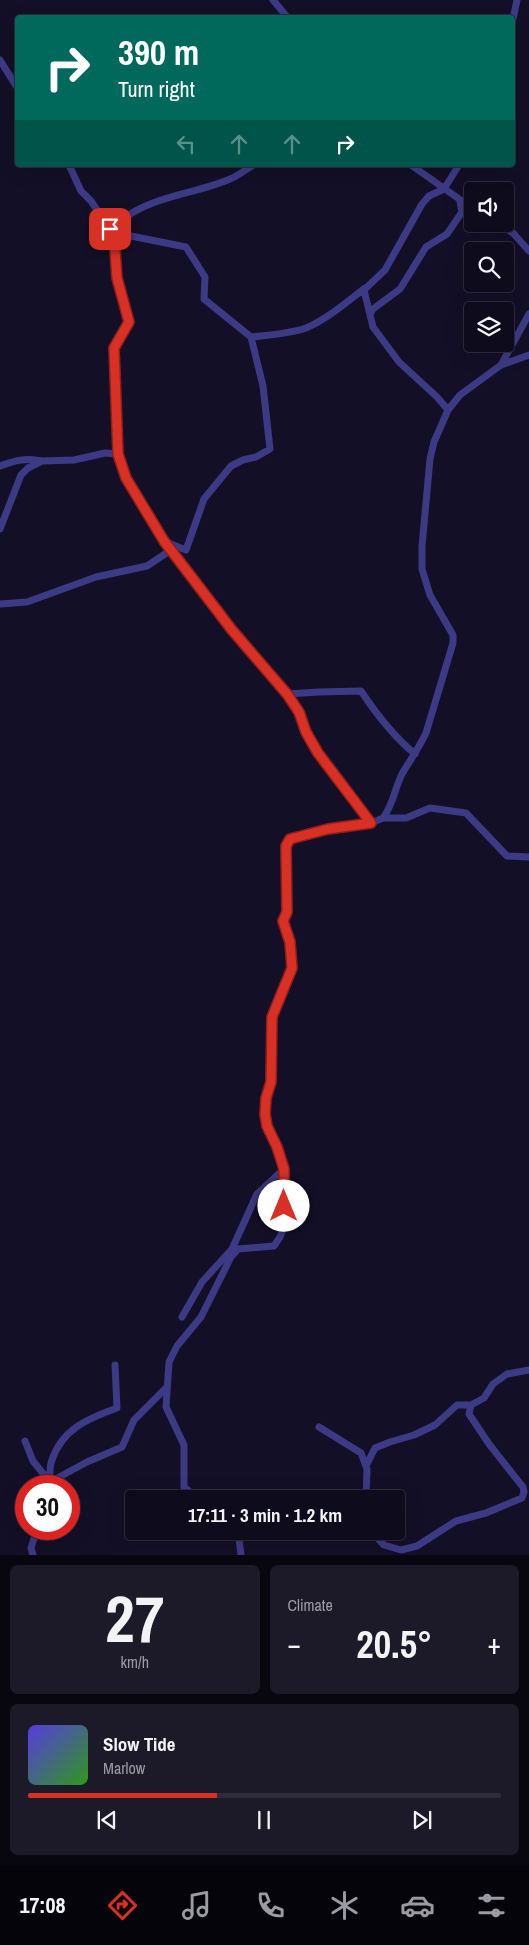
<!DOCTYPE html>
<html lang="en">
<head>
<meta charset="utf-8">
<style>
  :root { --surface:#0e0b1c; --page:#1c1929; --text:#f1f3f6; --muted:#9b9ba3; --line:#2e2b3b; --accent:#d93025 }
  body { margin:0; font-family:"Archivo Narrow",sans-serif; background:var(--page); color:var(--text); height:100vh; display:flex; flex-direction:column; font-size:19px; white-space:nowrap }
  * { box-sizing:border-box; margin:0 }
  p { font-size:16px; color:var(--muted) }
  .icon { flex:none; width:28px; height:28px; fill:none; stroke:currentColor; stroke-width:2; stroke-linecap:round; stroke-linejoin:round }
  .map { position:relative; height:1555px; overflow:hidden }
  .drawer { display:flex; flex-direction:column; gap:10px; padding:10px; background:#08060f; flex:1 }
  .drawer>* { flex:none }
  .banner { position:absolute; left:15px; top:15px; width:500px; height:152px; border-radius:5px; box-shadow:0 5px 20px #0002,0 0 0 1px var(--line); background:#00695c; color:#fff; overflow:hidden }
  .fabs { position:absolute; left:464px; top:182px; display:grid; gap:10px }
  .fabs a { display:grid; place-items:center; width:50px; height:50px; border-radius:5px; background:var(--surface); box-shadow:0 5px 20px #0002,0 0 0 1px var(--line); font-size:25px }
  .speed { position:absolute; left:15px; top:1475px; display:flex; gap:10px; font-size:25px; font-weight:700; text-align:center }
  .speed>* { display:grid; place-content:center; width:65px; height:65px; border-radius:50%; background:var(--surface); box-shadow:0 5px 20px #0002,0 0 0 1px var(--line); line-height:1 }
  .speed .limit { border:8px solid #d22; background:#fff; color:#111 }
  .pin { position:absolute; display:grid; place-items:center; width:42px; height:42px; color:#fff; margin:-21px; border-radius:10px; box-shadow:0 2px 8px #0006 }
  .me { position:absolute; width:55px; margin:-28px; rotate:0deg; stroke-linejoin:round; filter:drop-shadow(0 0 4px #0008) }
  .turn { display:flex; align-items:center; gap:18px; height:105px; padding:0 20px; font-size:22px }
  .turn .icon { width:65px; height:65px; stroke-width:2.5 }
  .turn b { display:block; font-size:35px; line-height:42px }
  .lanes { display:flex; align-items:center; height:48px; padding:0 20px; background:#0003; justify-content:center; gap:25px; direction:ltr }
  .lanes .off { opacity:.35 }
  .big { font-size:38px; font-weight:700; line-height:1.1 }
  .drawer .tile { flex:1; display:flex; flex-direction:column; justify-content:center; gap:8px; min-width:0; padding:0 18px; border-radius:8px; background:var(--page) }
  .drawer .dial { align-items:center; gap:0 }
  .dial b { font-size:65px; line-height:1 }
  .song { display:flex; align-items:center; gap:15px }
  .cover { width:60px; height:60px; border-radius:8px; background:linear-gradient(135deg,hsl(250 70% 55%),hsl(110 70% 35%)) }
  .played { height:5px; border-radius:2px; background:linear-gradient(90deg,var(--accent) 40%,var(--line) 40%) }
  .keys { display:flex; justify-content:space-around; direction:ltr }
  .heat { display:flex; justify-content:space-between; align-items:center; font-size:28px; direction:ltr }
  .drawer .tiles { flex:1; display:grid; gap:10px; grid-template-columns:1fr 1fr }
  .tile:last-child { grid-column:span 2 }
  .trip { position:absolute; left:125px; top:1490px; width:280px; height:50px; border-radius:5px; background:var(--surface); box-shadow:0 5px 20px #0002,0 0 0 1px var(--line); font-weight:700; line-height:50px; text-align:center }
  .tab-bar { display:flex; height:80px; justify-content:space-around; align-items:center; background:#06040b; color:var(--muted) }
  .tab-bar .icon { width:35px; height:35px }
  .tab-bar .selected { color:var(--accent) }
  .tab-bar b { font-size:22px; color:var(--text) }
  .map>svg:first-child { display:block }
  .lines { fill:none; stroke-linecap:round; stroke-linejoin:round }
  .minor { stroke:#3d3a85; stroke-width:7 }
  .route-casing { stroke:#8d1f18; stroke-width:12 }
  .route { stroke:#d93025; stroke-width:9 }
</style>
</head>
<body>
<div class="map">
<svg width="529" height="1555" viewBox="0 0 529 1555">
  <rect width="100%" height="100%" fill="#130f26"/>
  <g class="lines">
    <path class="minor" d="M 273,0 L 288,18
      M 512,24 L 517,0
      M 0,60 L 18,89
      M 69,165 L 81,191 L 91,201 L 114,235 L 117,278 L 129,322 L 113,348 L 118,454 L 126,478 L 164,541 L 232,630 L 287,694 L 299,712 L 306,732 L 318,753 L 371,823
      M 411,165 L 472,208
      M 122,220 C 152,196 195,194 230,179 C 238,176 245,170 253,165
      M 499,224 L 513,233 L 529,251
      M 114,235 L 131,236 L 186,247 L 205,277 L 204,299 L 251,337 L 263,386 L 270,449 L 256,457 L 243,460 L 231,466 L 204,499 L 186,550 L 166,542
      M 370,314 L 373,309 L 400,289 L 426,247 L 447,234 L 462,212 L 460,201
      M 251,337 C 269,335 289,334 306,328 C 327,319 347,302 365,288
      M 501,365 L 529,314
      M 448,410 L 437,397 L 399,362 L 373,327 L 364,290 L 385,270 L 422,204 L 429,196 L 444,189 L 459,165
      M 0,466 C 14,461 26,457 42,461
      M 0,529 L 21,475 L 28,468 L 42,461 L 74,460 L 105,453 L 118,454
      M 0,604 L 27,602 L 96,577 L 147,566 L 171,550
      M 287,694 L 319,692 L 361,691 C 377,715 393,736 415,754
      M 383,818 C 394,803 394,790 402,774 C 410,760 419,748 426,733 L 453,643 L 453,635 L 430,595 L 422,569 L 422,546 L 430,459 L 434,442 L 448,410 L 460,395 L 501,365 L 529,355
      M 182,1317 L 202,1282 L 232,1249 L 257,1194 L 284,1169
      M 319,1427 L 361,1453 L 367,1469 L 366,1499
      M 25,1441 L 33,1461 L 50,1482 L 87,1462 L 122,1447 L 134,1420 L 167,1387
      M 366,1466 L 375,1448 L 390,1442 L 414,1435 L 435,1425 L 457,1405 L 471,1405
      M 50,1483 C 50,1476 49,1467 52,1460 C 62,1429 89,1418 117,1408 L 115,1365
      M 198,1499 L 184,1487 L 184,1445 L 166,1407 L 169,1362 L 177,1346 L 201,1317 L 231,1257 L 238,1249 L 274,1246 L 280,1237 L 287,1220 L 284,1206 L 283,1189 L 284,1169 L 277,1147 L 267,1127 L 265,1114 L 266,1098 L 271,1082 L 272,1017 L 292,968 L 290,942 L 283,921 L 287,912 L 286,846 L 290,839 L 328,829 L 371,823 L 383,818 L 406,818 L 430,808 L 466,813 L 507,856 L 529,857
      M 238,1531 L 241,1555
      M 371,1531 L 384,1545 L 401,1550 L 417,1546 L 456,1521 L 486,1513 L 522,1498 L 524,1492 L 523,1487 L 489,1444 L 469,1414 L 471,1405 L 484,1398 L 493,1384 L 507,1374 L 529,1370
      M 33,1555 L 31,1548 L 37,1529"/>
  </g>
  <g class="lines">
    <defs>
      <path id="route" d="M 110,229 L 114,236 L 117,278 L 129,322 L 114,348 L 118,454 L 126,478 L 164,541 L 232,630 L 287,694 L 299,712 L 306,732 L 318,753 L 371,823 L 328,829 L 290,839 L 286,846 L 287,912 L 283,921 L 290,942 L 292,968 L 272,1017 L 271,1082 L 266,1098 L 265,1114 L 267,1126 L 277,1147 L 284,1169 L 284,1206"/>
    </defs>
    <use href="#route" class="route-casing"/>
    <use href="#route" class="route"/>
  </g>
</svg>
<div class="fabs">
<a><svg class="icon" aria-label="sound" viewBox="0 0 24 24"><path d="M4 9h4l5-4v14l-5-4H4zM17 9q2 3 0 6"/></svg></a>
<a><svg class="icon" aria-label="search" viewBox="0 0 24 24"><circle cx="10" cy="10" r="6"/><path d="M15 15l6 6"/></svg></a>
<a><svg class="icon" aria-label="layers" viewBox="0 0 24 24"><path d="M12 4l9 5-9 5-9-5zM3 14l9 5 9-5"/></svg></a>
</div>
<div class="speed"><div class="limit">30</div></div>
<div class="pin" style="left:110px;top:229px;background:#d93025"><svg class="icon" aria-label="arrive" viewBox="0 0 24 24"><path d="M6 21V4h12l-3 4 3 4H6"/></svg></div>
<svg class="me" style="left:284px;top:1206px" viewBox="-20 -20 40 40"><circle r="19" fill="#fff"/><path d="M0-13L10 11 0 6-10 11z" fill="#d93025"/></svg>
<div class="trip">17:11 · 3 min · 1.2 km</div>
<div class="banner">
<div class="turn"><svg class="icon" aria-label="right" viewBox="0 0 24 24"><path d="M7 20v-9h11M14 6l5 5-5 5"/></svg><div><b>390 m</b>Turn right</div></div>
<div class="lanes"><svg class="icon off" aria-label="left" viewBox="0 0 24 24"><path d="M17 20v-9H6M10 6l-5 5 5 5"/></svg><svg class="icon off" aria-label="ahead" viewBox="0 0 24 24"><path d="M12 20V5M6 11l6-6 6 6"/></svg><svg class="icon off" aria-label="ahead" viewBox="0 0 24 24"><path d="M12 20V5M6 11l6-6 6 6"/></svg><svg class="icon" aria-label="right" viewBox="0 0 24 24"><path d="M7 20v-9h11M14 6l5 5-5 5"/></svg></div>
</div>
</div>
<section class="drawer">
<div class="tiles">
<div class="tile dial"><b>27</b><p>km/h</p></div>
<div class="tile"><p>Climate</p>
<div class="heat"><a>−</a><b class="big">20.5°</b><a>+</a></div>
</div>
<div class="tile">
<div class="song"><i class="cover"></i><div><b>Slow Tide</b><p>Marlow</p></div></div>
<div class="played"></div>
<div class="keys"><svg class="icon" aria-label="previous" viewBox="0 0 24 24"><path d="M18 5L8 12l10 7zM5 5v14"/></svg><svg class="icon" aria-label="pause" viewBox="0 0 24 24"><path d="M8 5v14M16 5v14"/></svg><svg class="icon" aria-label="next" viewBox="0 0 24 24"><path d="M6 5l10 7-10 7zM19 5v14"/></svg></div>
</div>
</div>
</section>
<nav class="tab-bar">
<b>17:08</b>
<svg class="icon selected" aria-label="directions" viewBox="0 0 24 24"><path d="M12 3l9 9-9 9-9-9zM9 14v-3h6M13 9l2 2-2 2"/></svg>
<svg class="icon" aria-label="music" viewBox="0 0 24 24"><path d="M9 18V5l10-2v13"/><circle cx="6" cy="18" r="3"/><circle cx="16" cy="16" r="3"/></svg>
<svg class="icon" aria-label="phone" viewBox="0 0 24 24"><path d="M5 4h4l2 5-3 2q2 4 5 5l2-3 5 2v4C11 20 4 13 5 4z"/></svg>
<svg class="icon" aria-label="climate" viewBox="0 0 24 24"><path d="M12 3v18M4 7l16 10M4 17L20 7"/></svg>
<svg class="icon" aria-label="car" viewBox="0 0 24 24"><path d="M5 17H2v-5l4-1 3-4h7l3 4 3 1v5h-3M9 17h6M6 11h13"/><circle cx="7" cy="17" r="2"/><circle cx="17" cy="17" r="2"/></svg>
<svg class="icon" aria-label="filters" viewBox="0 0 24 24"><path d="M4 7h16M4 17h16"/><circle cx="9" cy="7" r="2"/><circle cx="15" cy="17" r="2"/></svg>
</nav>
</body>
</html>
